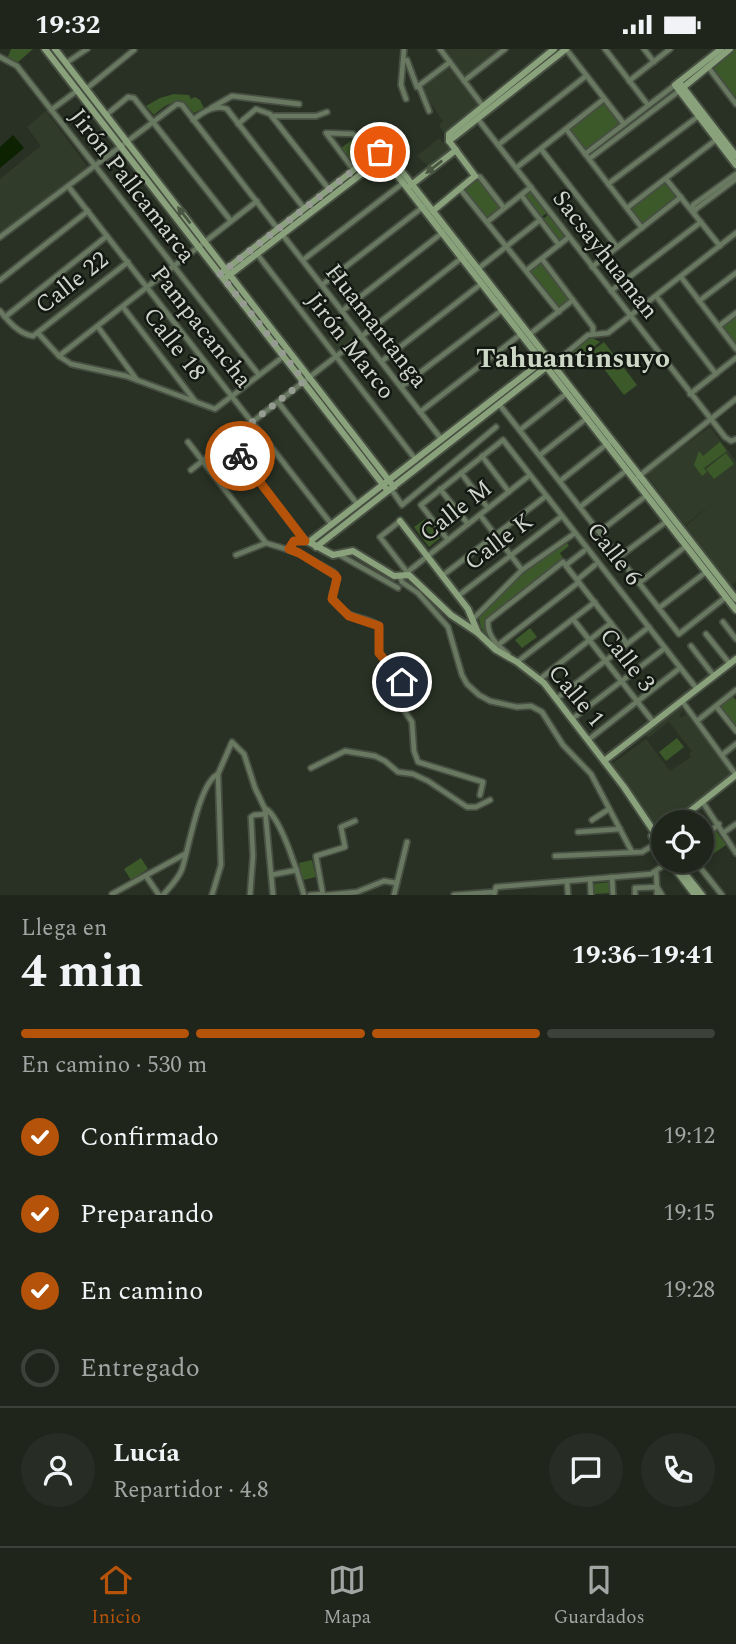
<!DOCTYPE html>
<html lang="es">
<meta charset="utf-8">
<style>
:root{--surface:#1f251b;--page:#272d24;--text:#f1f3f6;--muted:#a1a5a3;--line:#3c423a;--accent:#b45309}
body{margin:0;font-family:Spectral,serif;background:var(--page);color:var(--text);height:100vh;display:flex;flex-direction:column;font-size:26px;white-space:nowrap}
*{box-sizing:border-box;margin:0}
p{font-size:23px;color:var(--muted)}
.icon{flex:none;width:38px;height:38px;fill:none;stroke:currentColor;stroke-width:2;stroke-linecap:round;stroke-linejoin:round}
.map{position:relative;height:846px;overflow:hidden}
.drawer{display:flex;flex-direction:column;background:var(--surface);flex:1}
.drawer>*{flex:none}
.fabs{position:absolute;left:651px;top:761px;display:grid;gap:14px}
.fabs a{display:grid;place-items:center;width:63px;height:63px;border-radius:50%;background:var(--surface);box-shadow:0 4px 10px #0003,0 0 0 2px var(--line);font-size:35px}
.pin{position:absolute;display:grid;place-items:center;width:60px;height:60px;color:#fff;margin:-30px;border:4px solid #fff;border-radius:50%;box-shadow:0 2px 7px #0007}
.courier{position:absolute;display:grid;place-items:center;width:70px;height:70px;margin:-35px;border:5px solid #b45309;border-radius:50%;background:#fff;color:#222;box-shadow:0 2px 9px #0007}
.headline em{font-style:normal;font-weight:700}
.headline div{display:flex;flex-direction:column-reverse}
.headline{display:flex;align-items:center;justify-content:space-between;height:119px;padding:0 21px}
h1{font-size:46px;font-weight:700;line-height:52px}
.bar{display:grid;grid-template-columns:repeat(4,1fr);gap:10px 7px;align-content:center;height:84px;padding:0 21px}
.bar i{height:9px;border-radius:5px;background:var(--line)}
.bar .on{background:var(--accent)}
.bar p{grid-column:span 4}
.line{display:flex;align-items:center;gap:18px;padding:0 21px;border-top:2px solid var(--line)}
.line div{flex:1}
.round{display:grid;place-items:center;flex:none;width:74px;height:74px;border-radius:37px;background:var(--page)}
ol{padding:0 21px;list-style:none}
li{display:flex;align-items:center;gap:21px;height:77px}
li p{margin-inline-start:auto}
li .icon{padding:7px;border-radius:50%;background:var(--accent);color:#fff;stroke-width:4}
li:last-child{color:var(--muted)}
li i{width:38px;height:38px;border:4px solid var(--line);border-radius:50%}
.status{display:flex;justify-content:space-between;align-items:center;height:49px;padding:0 35px;background:var(--surface);direction:ltr}
.status svg{height:19px;fill:currentColor}
.menu{display:flex;justify-content:space-around;align-items:center;height:98px;border-top:2px solid var(--line);background:var(--surface);font-size:19px;color:var(--muted)}
.menu a{display:grid;justify-items:center;gap:4px}
.menu .on{color:var(--accent)}
.map>svg:first-child{display:block}
.built{fill:#303c29}
.green{fill:#3c5929}
.water{fill:#0c2200}
.lines{fill:none;stroke-linecap:round;stroke-linejoin:round}
.street-casing{stroke:#474f42;stroke-width:8}
.secondary-casing{stroke:#474f42;stroke-width:10}
.street{stroke:#697961;stroke-width:4.5}
.secondary{stroke:#8aa27c;stroke-width:6}
.oneway{fill:#495642}
.done{stroke:#969c92;stroke-width:7;stroke-dasharray:0 12.6}
.route{stroke:#b45309;stroke-width:9}
.labels{text-anchor:middle;dominant-baseline:central;stroke-width:5;stroke-linejoin:round;paint-order:stroke}
.street-label{font-size:24px;fill:#d0d6cd;stroke:#141812}
.quarter-label{font-size:28px;font-weight:bold;fill:#ccd7c5;stroke:#141812}
</style>
<div class="status"><b>19:32</b><svg viewBox="0 0 49 12"><path d="M0 12V9h3v3zM5 12V6h3v6zM10 12V3h3v9zM15 12V0h3v12zM26 1h20v11H26zM47 4h2v5h-2z"/></svg></div>
<div class="map">
<svg width="736" height="846" viewBox="0 0 736 846">
<rect width="100%" height="100%" fill="#293124"/>
<g class="built">
<path d="M445,0H503L466,28Z"/>
<path d="M447,17L477,56L443,83L439,76L443,72L420,38Z"/>
<path d="M46,62L87,117L0,184V130L41,97L27,78Z"/>
<path d="M439,89L449,101L429,118L417,107Z"/>
<path d="M348,275L355,288L338,302L335,301L327,291Z"/>
<path d="M710,378L736,412V532L731,537L686,477L713,454L685,476L646,425Z"/>
<path d="M680,657L683,662L679,666L681,669L686,665L732,725L670,773L663,774V778L658,782L612,715L646,690L670,722L691,708L689,705L692,702L669,673L648,689L645,685Z"/>
</g>
<g class="green">
<path d="M11,0H33L17,14L8,8Z"/>
<path d="M732,0H736V47L734,49L710,18Z"/>
<path d="M174,45L189,46L191,50L195,48L200,51L204,59L194,64L184,54C171,51 163,58 154,66L146,57L160,49Z"/>
<path d="M604,53L621,75L585,102L568,81Z"/>
<path d="M356,88L368,104L353,115L341,99Z"/>
<path d="M478,128L502,159L486,171L462,140Z"/>
<path d="M666,131L679,148L643,177L629,159Z"/>
<path d="M531,140L548,163L540,169L522,147Z"/>
<path d="M549,165L567,188L559,194L542,171Z"/>
<path d="M541,212L572,251L559,261L529,222Z"/>
<path d="M736,264V297L720,276Z"/>
<path d="M591,288L600,293L564,322L560,314Z"/>
<path d="M604,293L637,336L624,346L591,303Z"/>
<path d="M720,393L727,402L704,419L707,423L702,427L694,416L699,402L703,407Z"/>
<path d="M726,404L734,415L714,430L706,420Z"/>
<path d="M425,470L440,489L429,498L414,478Z"/>
<path d="M567,494L569,497L560,504L563,509L487,569L485,576L490,592L481,578L478,567C498,546 541,502 567,494Z"/>
<path d="M530,579L537,588L522,599L515,591Z"/>
<path d="M732,647L736,651V680L719,657Z"/>
<path d="M677,689L684,698L666,712L659,703Z"/>
<path d="M716,782L726,796L700,814L698,812H702V792Z"/>
<path d="M141,809L148,820L131,831L124,820Z"/>
<path d="M312,811L316,828L303,831L299,814Z"/>
<path d="M610,833L611,844L593,845L592,835Z"/>
</g>
<path class="water" d="M13,86L24,99L0,119V98Z"/>
<g class="lines">
<defs>
<g id="street">
<path d="M404,0L401,36L406,50"/>
<path d="M440,0L483,57"/>
<path d="M566,0L624,75"/>
<path d="M605,0L648,56"/>
<path d="M644,0L654,13"/>
<path d="M0,8L17,17L259,326"/>
<path d="M407,11L417,38L450,13"/>
<path d="M66,14L87,0"/>
<path d="M708,18L736,55"/>
<path d="M464,32L505,0"/>
<path d="M629,32L670,0"/>
<path d="M419,37L429,62"/>
<path d="M86,40L134,1"/>
<path d="M211,59L232,47L299,55"/>
<path d="M51,61L78,41"/>
<path d="M106,66L128,48L134,49L231,172"/>
<path d="M273,67H316L327,63"/>
<path d="M477,69L725,388L731,392L736,390"/>
<path d="M193,71C203,63 215,55 227,60L303,158"/>
<path d="M238,75L256,60L270,65L328,139"/>
<path d="M566,80L642,179"/>
<path d="M498,96L586,27"/>
<path d="M541,100L617,198"/>
<path d="M585,105L675,36"/>
<path d="M589,110L679,42"/>
<path d="M516,119L604,50"/>
<path d="M353,120L326,84L353,85L373,106"/>
<path d="M475,127L480,128L504,159"/>
<path d="M666,130L720,197"/>
<path d="M608,135L700,66"/>
<path d="M68,137L332,476"/>
<path d="M460,140L559,263"/>
<path d="M521,146L559,196"/>
<path d="M627,159L717,90"/>
<path d="M692,161L693,156L736,125"/>
<path d="M694,164L696,160L736,130"/>
<path d="M487,173L531,138"/>
<path d="M282,185L442,391"/>
<path d="M0,188L177,55L182,56L277,179"/>
<path d="M257,205L416,411"/>
<path d="M542,210L593,278V284"/>
<path d="M303,211L403,134"/>
<path d="M592,218L681,148"/>
<path d="M479,219L540,171"/>
<path d="M527,221L569,188"/>
<path d="M681,228L736,300"/>
<path d="M0,231L88,162"/>
<path d="M322,236L423,158"/>
<path d="M611,242L701,173"/>
<path d="M656,247L716,325"/>
<path d="M699,252L736,224"/>
<path d="M123,258L195,352"/>
<path d="M0,262C8,272 19,285 33,287L128,213"/>
<path d="M342,262L442,184"/>
<path d="M5,268L107,187"/>
<path d="M719,277L736,264"/>
<path d="M98,278L137,331"/>
<path d="M38,284L59,307L71,315L126,327L215,360L284,307"/>
<path d="M530,285L573,251"/>
<path d="M59,307L257,152"/>
<path d="M382,312L481,235"/>
<path d="M553,315L588,286L608,284L736,184"/>
<path d="M401,338L502,261"/>
<path d="M690,345L736,309"/>
<path d="M278,353L358,456"/>
<path d="M499,355L679,585L726,548"/>
<path d="M420,363L521,285"/>
<path d="M520,381L567,344"/>
<path d="M228,392L305,492"/>
<path d="M188,393L266,494L299,504L333,523L337,529L332,547C346,574 360,564 379,577V604L402,631L398,652L412,673L414,702L418,713L483,733L480,746"/>
<path d="M540,406L587,369"/>
<path d="M482,407L509,443"/>
<path d="M191,421L463,208"/>
<path d="M461,424L488,459"/>
<path d="M638,428L736,350"/>
<path d="M560,432L612,391"/>
<path d="M391,440L402,456L496,378"/>
<path d="M440,440L468,475"/>
<path d="M580,458L627,421"/>
<path d="M480,466L522,521"/>
<path d="M400,472L380,488L407,523"/>
<path d="M599,483L647,446"/>
<path d="M448,491L421,456L503,391L697,640"/>
<path d="M289,500L294,492L303,491"/>
<path d="M338,505L398,539"/>
<path d="M236,506L266,494"/>
<path d="M619,508L667,472"/>
<path d="M566,516L584,502"/>
<path d="M405,525L530,426"/>
<path d="M400,527L402,533L418,544L448,578L462,626L467,635L479,646L490,652L517,658L531,657L542,663L563,696L591,725L632,803"/>
<path d="M442,527L546,447"/>
<path d="M577,531L595,516"/>
<path d="M639,534L686,497"/>
<path d="M458,547L562,467"/>
<path d="M659,559L706,523"/>
<path d="M473,570L522,521L575,484"/>
<path d="M573,570L654,674"/>
<path d="M723,573L736,590"/>
<path d="M706,585L730,615"/>
<path d="M498,596L579,533"/>
<path d="M691,597L714,627"/>
<path d="M508,605C497,596 487,587 488,572L563,513L627,595"/>
<path d="M517,613L595,553"/>
<path d="M540,630L611,574"/>
<path d="M556,650L649,578"/>
<path d="M682,652L736,726"/>
<path d="M716,657L736,682"/>
<path d="M572,670L665,599"/>
<path d="M697,672L736,641"/>
<path d="M588,691L680,619"/>
<path d="M722,706L736,695"/>
<path d="M311,719L345,702L375,707L385,712L398,723L413,725L428,732L467,758H476L490,751"/>
<path d="M702,752L736,804"/>
<path d="M266,760C281,769 299,827 304,846"/>
<path d="M592,771L609,760"/>
<path d="M578,783L620,780"/>
<path d="M723,784L736,775"/>
<path d="M702,789L719,775"/>
<path d="M555,807L642,803L657,794"/>
<path d="M695,812L722,846"/>
<path d="M656,823L657,838L662,846"/>
<path d="M271,826L297,821"/>
<path d="M146,827L159,846"/>
<path d="M612,828L613,846"/>
<path d="M590,830L591,846"/>
<path d="M567,832L568,846"/>
<path d="M112,845L185,805"/>
<path d="M163,846C170,838 179,829 182,820C189,799 199,734 218,725"/>
<path d="M212,846L221,816L218,725L232,693L244,705L255,739L265,760L273,846"/>
<path d="M250,846L253,807L251,768L254,766L266,765"/>
<path d="M310,846L323,845"/>
<path d="M323,846L316,807L345,798L341,778L355,772"/>
<path d="M327,846L357,843L384,832L397,834"/>
<path d="M394,846L407,793"/>
<path d="M454,846L494,843"/>
<path d="M494,846L496,838L651,825L670,812"/>
<path d="M635,846V839L657,838V846"/>
</g>
<g id="secondary">
<path d="M45,0L388,442"/>
<path d="M55,0L394,438"/>
<path d="M721,0L675,36L736,116"/>
<path d="M679,33L736,107"/>
<path d="M680,41L730,0"/>
<path d="M449,92L566,0"/>
<path d="M449,92V85L554,0"/>
<path d="M411,136L456,101"/>
<path d="M434,161L475,127L449,92"/>
<path d="M220,225L373,106L380,103L389,106L736,550"/>
<path d="M224,230L378,112H386L736,561"/>
<path d="M400,472L468,560L478,584L496,601L517,613L544,634L624,738L663,796"/>
<path d="M316,498L549,316"/>
<path d="M478,584L451,566L409,526L394,527L353,502L333,506L309,493L545,310"/>
<path d="M604,712L736,610"/>
<path d="M675,774L736,726"/>
<path d="M652,787L663,804"/>
<path d="M669,812L695,846"/>
<path d="M675,812L702,846"/>
</g>
</defs>
<use href="#street" class="street-casing"/>
<use href="#secondary" class="secondary-casing"/>
<use href="#street" class="street"/>
<use href="#secondary" class="secondary"/>
</g>
<defs><path id="oneway-solid" d="M-6-.8H1V-3.2L6.5 0L1 3.2V.8H-6Z" transform="scale(1.75)"/></defs>
<g class="oneway">
<use href="#oneway-solid" transform="translate(434 118) rotate(142)"/>
<use href="#oneway-solid" transform="translate(184 166) rotate(-128)"/>
</g>
<g class="lines">
<path class="done" d="M240,407L228,392L304,332L220,225L373,106L380,103"/>
<path class="route" d="M240,407L305,492H294L289,500L299,504L335,526L337,529L332,550L349,567L379,577V604L402,633"/>
</g>
<g class="labels">
<g class="street-label">
<text transform="translate(132 137) rotate(52)">Jirón Pallcamarca</text>
<text transform="translate(605 206) rotate(52)">Sacsayhuaman</text>
<text transform="translate(72 234) rotate(-38)">Calle 22</text>
<text transform="translate(376 277) rotate(52)">Huamantanga</text>
<text transform="translate(201 278) rotate(52)">Pampacancha</text>
<text transform="translate(174 295) rotate(52)">Calle 18</text>
<text transform="translate(350 297) rotate(52)">Jirón Marco</text>
<text transform="translate(456 462) rotate(-38)">Calle M</text>
<text transform="translate(499 493) rotate(-37)">Calle K</text>
<text transform="translate(614 505) rotate(52)">Calle 6</text>
<text transform="translate(627 611) rotate(52)">Calle 3</text>
<text transform="translate(576 647) rotate(50)">Calle 1</text>
</g>
<g class="quarter-label">
<text x="573" y="309">Tahuantinsuyo</text>
</g>
</g>
</svg>
<div class="fabs">
<a><svg class="icon" aria-label="locate" viewBox="0 0 24 24"><circle cx="12" cy="12" r="6"/><path d="M12 2v4M12 18v4M2 12h4M18 12h4"/></svg></a>
</div>
<div class="pin" style="left:380px;top:103px;background:#ea580c"><svg class="icon" aria-label="bag" viewBox="0 0 24 24"><path d="M5 8h14l-1 12H6zM9 8a3 3 0 0 1 6 0"/></svg></div>
<div class="pin" style="left:402px;top:633px;background:#1f2937"><svg class="icon" aria-label="home" viewBox="0 0 24 24"><path d="M3 11l9-7 9 7M6 9v11h12V9"/></svg></div>
<div class="courier" style="left:240px;top:407px"><svg class="icon" aria-label="bike" viewBox="0 0 24 24"><circle cx="6" cy="16" r="4"/><circle cx="18" cy="16" r="4"/><path d="M6 16l4-8h5l3 8M10 8l3 8H6M13 5h3"/></svg></div>
</div>
<section class="drawer">
<div class="headline"><div><h1>4 min</h1><p>Llega en</p></div><em>19:36–19:41</em></div>
<div class="bar"><i class="on"></i><i class="on"></i><i class="on"></i><i></i><p>En camino · 530 m</p></div>
<ol>
<li><svg class="icon" aria-label="check" viewBox="0 0 24 24"><path d="M5 12l5 5 9-10"/></svg>Confirmado<p>19:12</p></li>
<li><svg class="icon" aria-label="check" viewBox="0 0 24 24"><path d="M5 12l5 5 9-10"/></svg>Preparando<p>19:15</p></li>
<li><svg class="icon" aria-label="check" viewBox="0 0 24 24"><path d="M5 12l5 5 9-10"/></svg>En camino<p>19:28</p></li>
<li><i></i>Entregado</li>
</ol>
<div class="line" style="height:126px"><a class="round"><svg class="icon" aria-label="person" viewBox="0 0 24 24"><circle cx="12" cy="8" r="4"/><path d="M4 21q1-7 8-7t8 7"/></svg></a><div><b>Lucía</b><p>Repartidor · 4.8</p></div><a class="round"><svg class="icon" aria-label="chat" viewBox="0 0 24 24"><path d="M4 5h16v11H9l-5 4z"/></svg></a><a class="round"><svg class="icon" aria-label="phone" viewBox="0 0 24 24"><path d="M5 4h4l2 5-3 2q2 4 5 5l2-3 5 2v4C11 20 4 13 5 4z"/></svg></a></div>
</section>
<nav class="menu">
<a class="on"><svg class="icon" aria-label="home" viewBox="0 0 24 24"><path d="M3 11l9-7 9 7M6 9v11h12V9"/></svg>Inicio</a>
<a><svg class="icon" aria-label="map" viewBox="0 0 24 24"><path d="M3 6l6-2 6 2 6-2v14l-6 2-6-2-6 2zM9 4v14M15 6v14"/></svg>Mapa</a>
<a><svg class="icon" aria-label="saved" viewBox="0 0 24 24"><path d="M7 4h10v16l-5-4-5 4z"/></svg>Guardados</a>
</nav>
